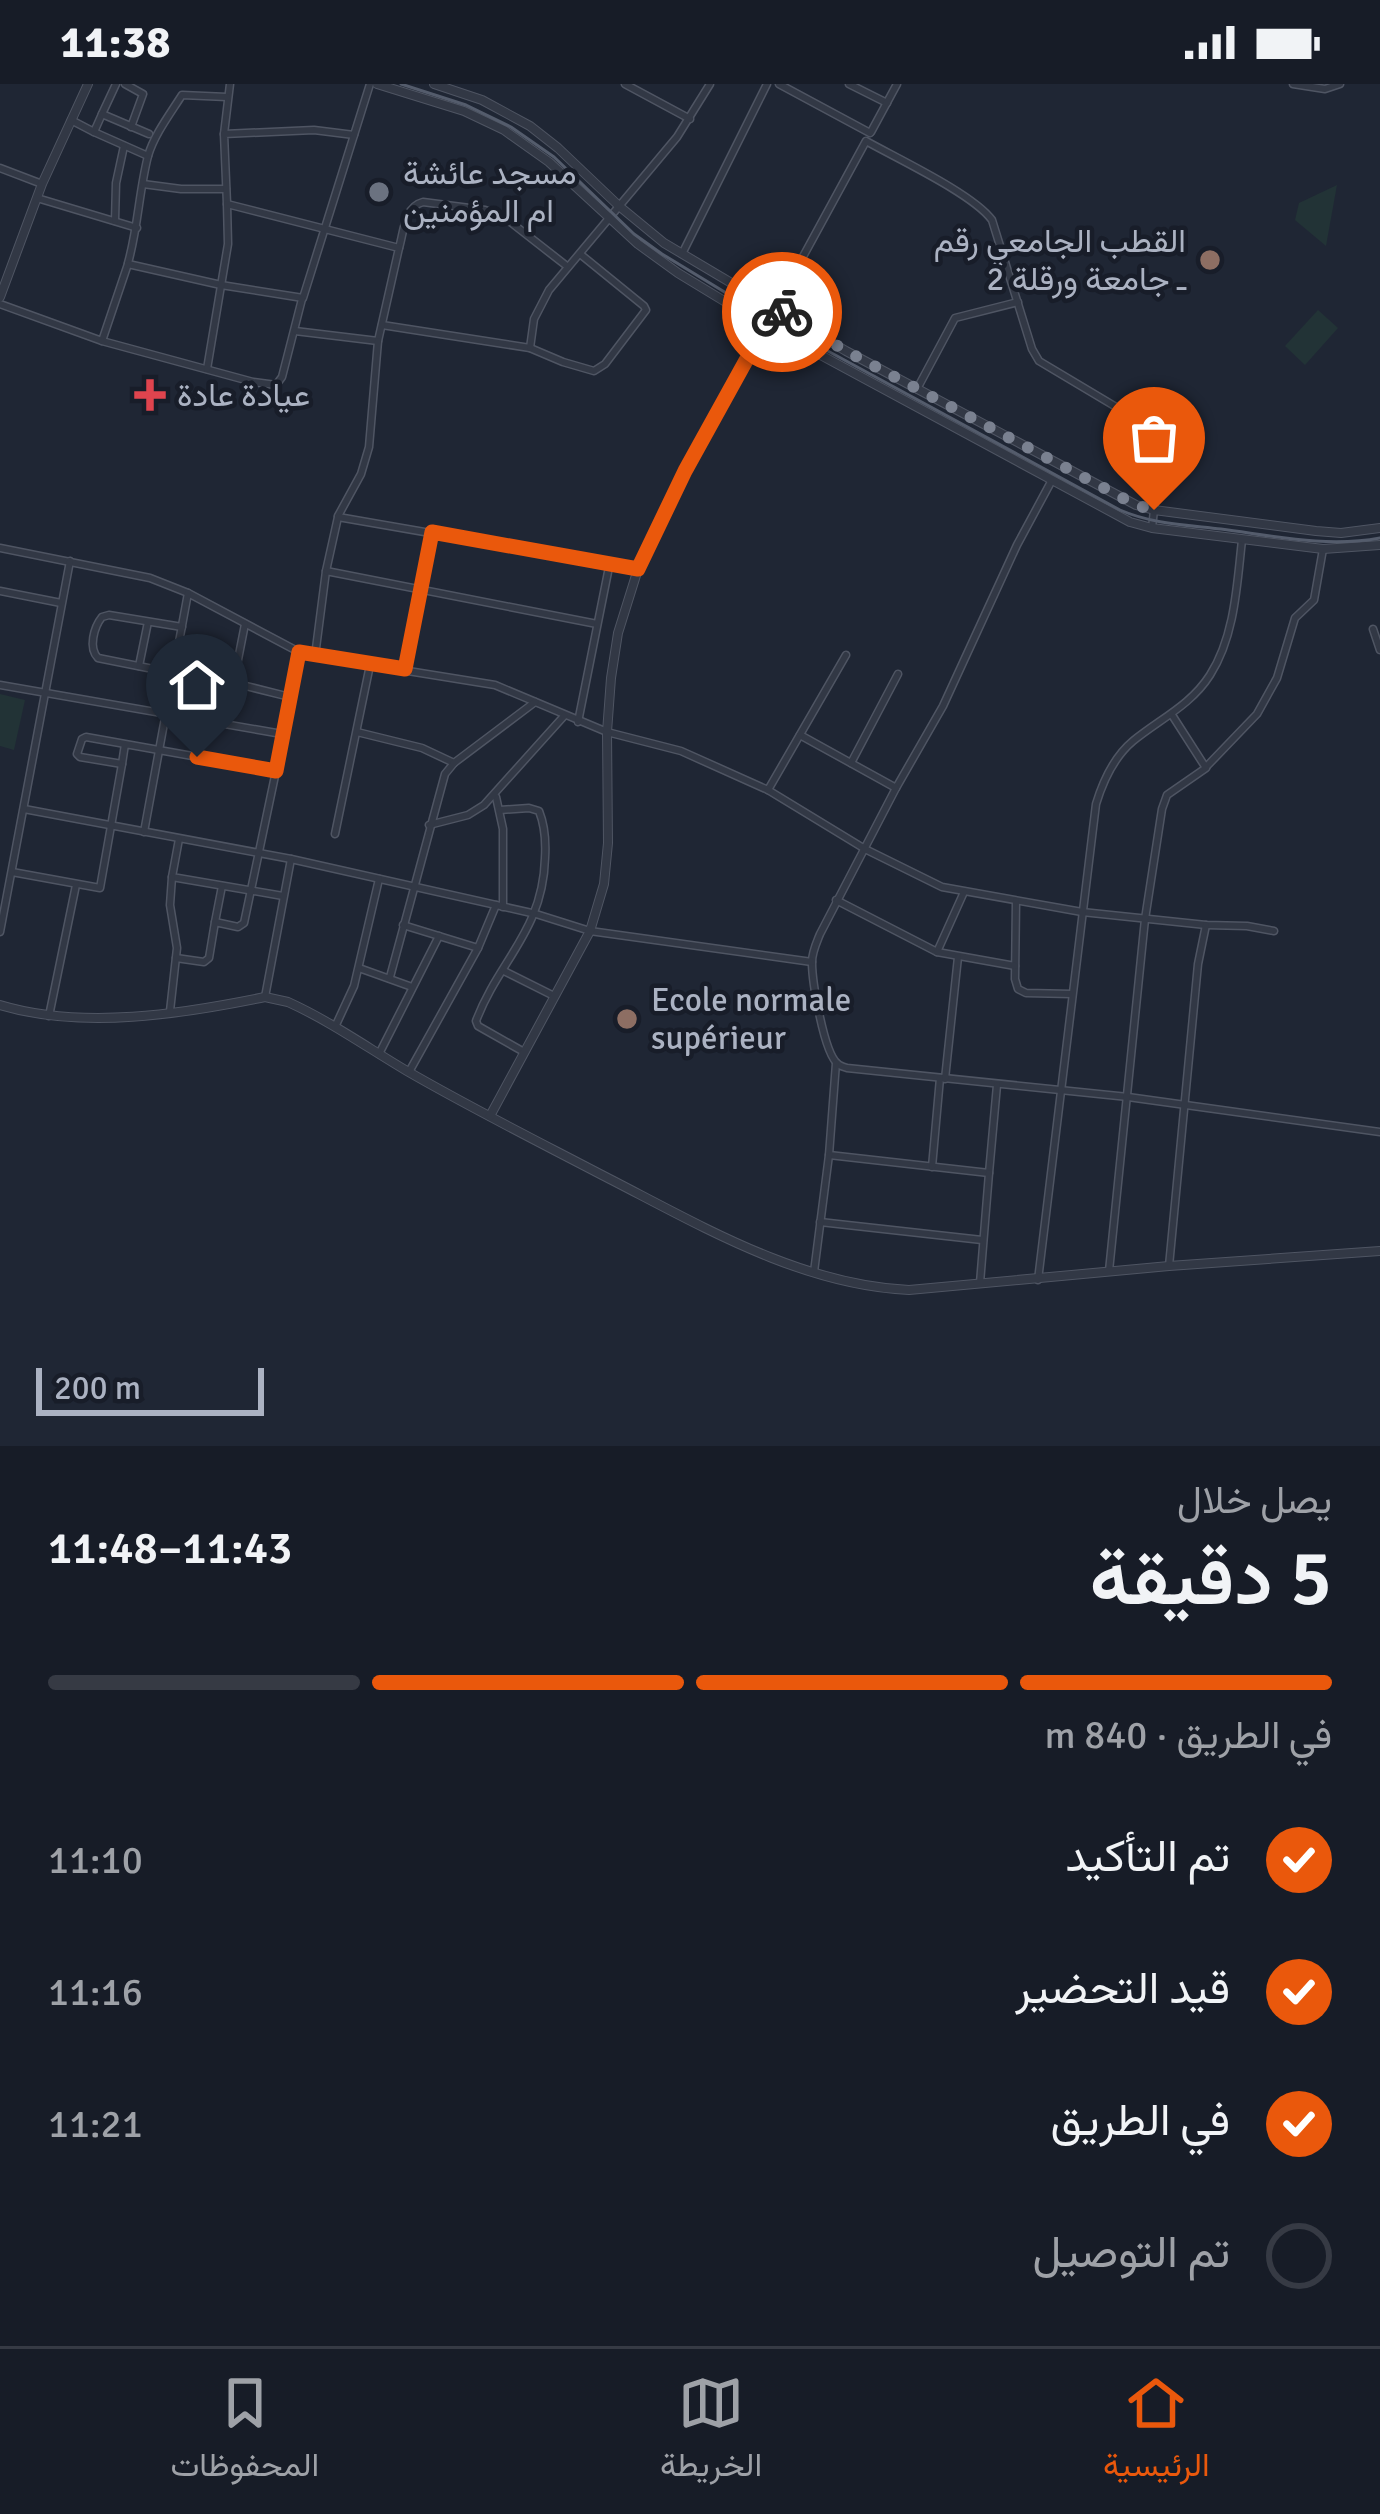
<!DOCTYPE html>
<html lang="ar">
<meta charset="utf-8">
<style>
:root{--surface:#171c27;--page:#242933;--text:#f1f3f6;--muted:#9ea1a7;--line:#363a44;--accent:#ea580c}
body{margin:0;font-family:Signika,Vazirmatn,sans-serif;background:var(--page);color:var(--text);direction:rtl;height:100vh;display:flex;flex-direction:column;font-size:45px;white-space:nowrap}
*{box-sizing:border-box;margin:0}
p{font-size:39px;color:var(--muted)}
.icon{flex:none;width:66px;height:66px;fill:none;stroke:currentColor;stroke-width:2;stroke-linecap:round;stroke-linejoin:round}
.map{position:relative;height:1362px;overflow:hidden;direction:ltr}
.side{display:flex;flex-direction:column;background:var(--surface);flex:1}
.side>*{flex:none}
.scale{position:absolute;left:36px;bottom:30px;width:228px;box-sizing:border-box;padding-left:12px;border:6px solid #abb2c2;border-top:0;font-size:33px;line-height:42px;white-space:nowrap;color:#abb2c2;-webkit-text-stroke:9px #181d29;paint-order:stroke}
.pin{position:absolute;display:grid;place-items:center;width:102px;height:102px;color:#fff;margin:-123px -51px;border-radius:50% 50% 50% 0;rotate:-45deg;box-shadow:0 0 12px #0007}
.pin .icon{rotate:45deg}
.courier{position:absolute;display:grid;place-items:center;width:120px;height:120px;margin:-60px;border:9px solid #ea580c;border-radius:50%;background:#fff;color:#222;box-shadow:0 3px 15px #0007}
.headline em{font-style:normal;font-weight:600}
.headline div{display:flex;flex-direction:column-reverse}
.headline{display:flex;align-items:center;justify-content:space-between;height:204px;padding:0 48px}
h1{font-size:78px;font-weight:600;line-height:90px}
.bar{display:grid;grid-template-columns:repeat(4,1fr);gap:18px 12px;align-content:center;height:144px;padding:0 48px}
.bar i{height:15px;border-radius:9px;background:var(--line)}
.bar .active{background:var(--accent)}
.bar p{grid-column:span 4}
ol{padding:0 48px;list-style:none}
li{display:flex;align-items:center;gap:36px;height:132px}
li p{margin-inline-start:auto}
li .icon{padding:12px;border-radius:50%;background:var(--accent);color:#fff;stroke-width:4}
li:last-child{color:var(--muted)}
li i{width:66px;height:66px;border:6px solid var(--line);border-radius:50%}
.status{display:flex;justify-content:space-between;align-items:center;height:84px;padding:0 60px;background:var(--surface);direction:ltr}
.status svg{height:33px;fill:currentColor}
.dock{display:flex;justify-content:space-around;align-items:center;height:168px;border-top:3px solid var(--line);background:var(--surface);font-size:33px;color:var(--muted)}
.dock a{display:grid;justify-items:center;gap:6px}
.dock .active{color:var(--accent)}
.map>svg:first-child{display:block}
.green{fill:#223336}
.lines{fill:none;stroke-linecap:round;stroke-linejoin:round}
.minor-casing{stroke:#4f5563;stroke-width:9}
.tertiary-casing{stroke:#4f5563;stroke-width:10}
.minor{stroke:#323845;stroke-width:6}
.tertiary{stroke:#323845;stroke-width:8}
.tram{stroke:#545c6c;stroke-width:3}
.done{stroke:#7a8190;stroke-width:12;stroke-dasharray:0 21.6}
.route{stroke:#ea580c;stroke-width:15}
.worship-dot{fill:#6b7280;stroke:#181d29;stroke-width:4.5}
.education-dot{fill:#8d6e63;stroke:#181d29;stroke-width:4.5}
.health-dot{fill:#e0444e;stroke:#181d29;stroke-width:4.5}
.labels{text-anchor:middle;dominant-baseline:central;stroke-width:9;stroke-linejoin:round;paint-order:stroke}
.poi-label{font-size:33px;fill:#abb2c2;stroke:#181d29;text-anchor:start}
</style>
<div class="status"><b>11:38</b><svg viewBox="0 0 49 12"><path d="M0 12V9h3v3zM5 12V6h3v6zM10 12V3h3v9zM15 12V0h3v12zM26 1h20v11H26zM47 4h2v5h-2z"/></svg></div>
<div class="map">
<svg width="1380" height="1362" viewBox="0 0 1380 1362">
<rect width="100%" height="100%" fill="#1f2634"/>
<g class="green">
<path d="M1337,101L1326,162L1295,136L1299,119Z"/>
<path d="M1318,226L1338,244L1305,281L1285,262Z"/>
<path d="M0,610L25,616L14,666L0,662Z"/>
</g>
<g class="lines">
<defs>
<g id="minor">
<path d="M125,0L143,10L131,43"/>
<path d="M625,0L690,35"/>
<path d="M779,0L870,49"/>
<path d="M849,0L887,19"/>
<path d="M1293,0L1325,5L1340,0"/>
<path d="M102,30L116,0"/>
<path d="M71,36L94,48L102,30L149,50"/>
<path d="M94,48L148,72"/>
<path d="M871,48L897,0"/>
<path d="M224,50L230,0"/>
<path d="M0,84L42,100"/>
<path d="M143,100L181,105H226"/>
<path d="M37,114L137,144"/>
<path d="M227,120L224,50L314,46L354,51"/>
<path d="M115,137L116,99L124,62"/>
<path d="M399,164C404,147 404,123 423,118L485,126L504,133L568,183"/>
<path d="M682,170L767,0"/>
<path d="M128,179C138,144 139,107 148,72C154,51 170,30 182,11L227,13"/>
<path d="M0,220L102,257L128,180L221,201L303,214L370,0"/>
<path d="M775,224L866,57C898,75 973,110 992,136L1032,265L1039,277L1158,348L1161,363L1152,444"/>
<path d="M382,241L530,264L563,278L594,287L605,280L646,226L644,222L580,170"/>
<path d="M102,257L253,298L276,301L282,293L302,215"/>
<path d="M530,264L534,235L549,206L677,53L710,0"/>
<path d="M207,285L228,160L227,120L399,164L378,257L295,247"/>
<path d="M917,305L955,234L1018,218"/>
<path d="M1052,396L1017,461L943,622L896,704L820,850C816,860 812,868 812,878C812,897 824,970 838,980C840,982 844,983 847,984L1128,1013L1380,1048"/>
<path d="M338,432L361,390L369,363L378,257"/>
<path d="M0,464L150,494L188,509L299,568L315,572"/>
<path d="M638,485L338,433L326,487L315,572L495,601L607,648L681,667L768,706L865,765L942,803L1082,828L1206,841L1247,842L1274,847"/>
<path d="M326,487L597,540"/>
<path d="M0,507L61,519"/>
<path d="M245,540L234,596L242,601L290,613"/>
<path d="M1373,545L1380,566"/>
<path d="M178,566L236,577"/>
<path d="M139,582L148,538"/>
<path d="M405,585L432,448"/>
<path d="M173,589L98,574C88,564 94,543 102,533L109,531L182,543"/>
<path d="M0,601L282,650"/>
<path d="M578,638L609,483"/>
<path d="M357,648L422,664L454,679"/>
<path d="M800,651L896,704"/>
<path d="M125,660L122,680L80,673L77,670L82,655L86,653L276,687L299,568"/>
<path d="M851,679L898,590"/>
<path d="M1207,682L1257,630L1277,594L1295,534L1314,516L1323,465"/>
<path d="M768,706L846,571"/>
<path d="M496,713L503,745V823"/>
<path d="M24,725L291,775L536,830L590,847L812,878"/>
<path d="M500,726L529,724L539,727C545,742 546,758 545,774C543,847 499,876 476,937L478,942L524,968"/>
<path d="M429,741L468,731L484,721L564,632"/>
<path d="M144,748L188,509"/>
<path d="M335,750L370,581"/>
<path d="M179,755L172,793L283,812"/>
<path d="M12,788L100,804L122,680"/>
<path d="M836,816L937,868L964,808"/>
<path d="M1016,817L1015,895L1018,905L1026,909L1072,910"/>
<path d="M215,838L222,802"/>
<path d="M403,841L478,864"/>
<path d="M0,848L70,477"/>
<path d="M937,868L1015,882"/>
<path d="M176,874L204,878L209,874L215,838L238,843L244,839L276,687"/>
<path d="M359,884L412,903"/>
<path d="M504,887L554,912"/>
<path d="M390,893L445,690L454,679L535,618"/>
<path d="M265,913L291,775"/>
<path d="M170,927L177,864L170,821L172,793"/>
<path d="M49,932L76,801"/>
<path d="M335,943L354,902L379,795"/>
<path d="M379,970L439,852"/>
<path d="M409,988L478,864L496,821"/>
<path d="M945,995L958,873"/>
<path d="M829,1071L989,1089L997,1001"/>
<path d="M932,1083L940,994"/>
<path d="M820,1138L982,1156"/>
<path d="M1169,1182L1198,880L1206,841"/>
<path d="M1109,1187L1145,835L1162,725L1167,711L1206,684L1172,631"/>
<path d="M814,1188L829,1071L836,979"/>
<path d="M1038,1196L1096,720C1103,697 1115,672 1133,657C1160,635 1191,621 1210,591C1235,552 1237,500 1242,456"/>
<path d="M980,1199L989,1089"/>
</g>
<g id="tertiary">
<path d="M377,0L464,27L504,46L549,78L638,160L678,189L752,234L1130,438L1152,444L1323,465L1380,461"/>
<path d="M434,0L482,16L530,42L558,64L619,122L664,159L846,267L1136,421L1154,426L1316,447L1341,449L1380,444"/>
<path d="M0,213L42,100L88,0"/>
<path d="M0,921C83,946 182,930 265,913L288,918C330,937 368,964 407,987C471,1024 537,1057 602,1091C698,1140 799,1201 909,1206L1169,1182L1380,1167"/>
<path d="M490,1032L590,847L604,800L608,759L607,648L611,594L618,549L638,485L685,387L775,224"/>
</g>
</defs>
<use href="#minor" class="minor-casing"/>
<use href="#tertiary" class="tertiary-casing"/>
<use href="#minor" class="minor"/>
<use href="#tertiary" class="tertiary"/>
<path class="tram" d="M401,0L466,21L511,43L554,73L634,150L662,170L769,235L1120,426C1152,440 1187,441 1221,445C1274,452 1327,464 1380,454"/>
</g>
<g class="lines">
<path class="done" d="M782,228L846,267L1136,421L1154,426"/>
<path class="route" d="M197,673L276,687L299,568L405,585L432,448L638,485L685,387L775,224L782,228"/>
</g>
<circle class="worship-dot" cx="379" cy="108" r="12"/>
<g class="education-dot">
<circle cx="1210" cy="176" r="12"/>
<circle cx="627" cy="935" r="12"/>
</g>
<path class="health-dot" d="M144 293h12v12h12v12h-12v12h-12v-12h-12v-12h12z"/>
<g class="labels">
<g class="poi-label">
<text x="403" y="89">مسجد عائشة<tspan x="403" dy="38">ام المؤمنين</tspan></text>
<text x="1186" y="157" text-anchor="end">القطب الجامعي رقم<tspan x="1186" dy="38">2 ـ جامعة ورقلة</tspan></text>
<text x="177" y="311">عيادة عادة</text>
<text x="651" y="916">Ecole normale<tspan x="651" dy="38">supérieur</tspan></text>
</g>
</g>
</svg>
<div class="scale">200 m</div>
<div class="pin" style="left:1154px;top:426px;background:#ea580c"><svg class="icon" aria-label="bag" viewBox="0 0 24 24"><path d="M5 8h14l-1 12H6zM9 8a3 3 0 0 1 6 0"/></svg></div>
<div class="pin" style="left:197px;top:673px;background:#1f2937"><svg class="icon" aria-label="home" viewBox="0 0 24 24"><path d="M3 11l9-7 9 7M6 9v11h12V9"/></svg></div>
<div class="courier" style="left:782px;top:228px"><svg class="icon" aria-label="bike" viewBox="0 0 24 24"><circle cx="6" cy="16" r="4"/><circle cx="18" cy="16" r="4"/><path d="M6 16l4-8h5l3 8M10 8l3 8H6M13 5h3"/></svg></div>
</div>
<section class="side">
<div class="headline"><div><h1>5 دقيقة</h1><p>يصل خلال</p></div><em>11:43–11:48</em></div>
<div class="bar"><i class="active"></i><i class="active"></i><i class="active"></i><i></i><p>في الطريق · 840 m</p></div>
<ol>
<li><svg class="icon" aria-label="check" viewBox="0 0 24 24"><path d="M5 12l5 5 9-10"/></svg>تم التأكيد<p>11:10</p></li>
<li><svg class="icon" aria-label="check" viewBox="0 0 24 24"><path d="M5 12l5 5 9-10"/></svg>قيد التحضير<p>11:16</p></li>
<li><svg class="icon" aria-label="check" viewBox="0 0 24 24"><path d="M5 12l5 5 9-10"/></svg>في الطريق<p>11:21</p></li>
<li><i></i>تم التوصيل</li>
</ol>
</section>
<nav class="dock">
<a class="active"><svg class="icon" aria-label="home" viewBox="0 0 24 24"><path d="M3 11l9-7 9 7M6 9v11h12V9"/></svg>الرئيسية</a>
<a><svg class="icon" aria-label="map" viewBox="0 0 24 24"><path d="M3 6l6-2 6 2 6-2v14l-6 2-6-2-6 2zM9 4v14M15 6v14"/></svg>الخريطة</a>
<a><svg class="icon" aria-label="saved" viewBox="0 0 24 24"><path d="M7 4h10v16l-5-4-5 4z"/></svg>المحفوظات</a>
</nav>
